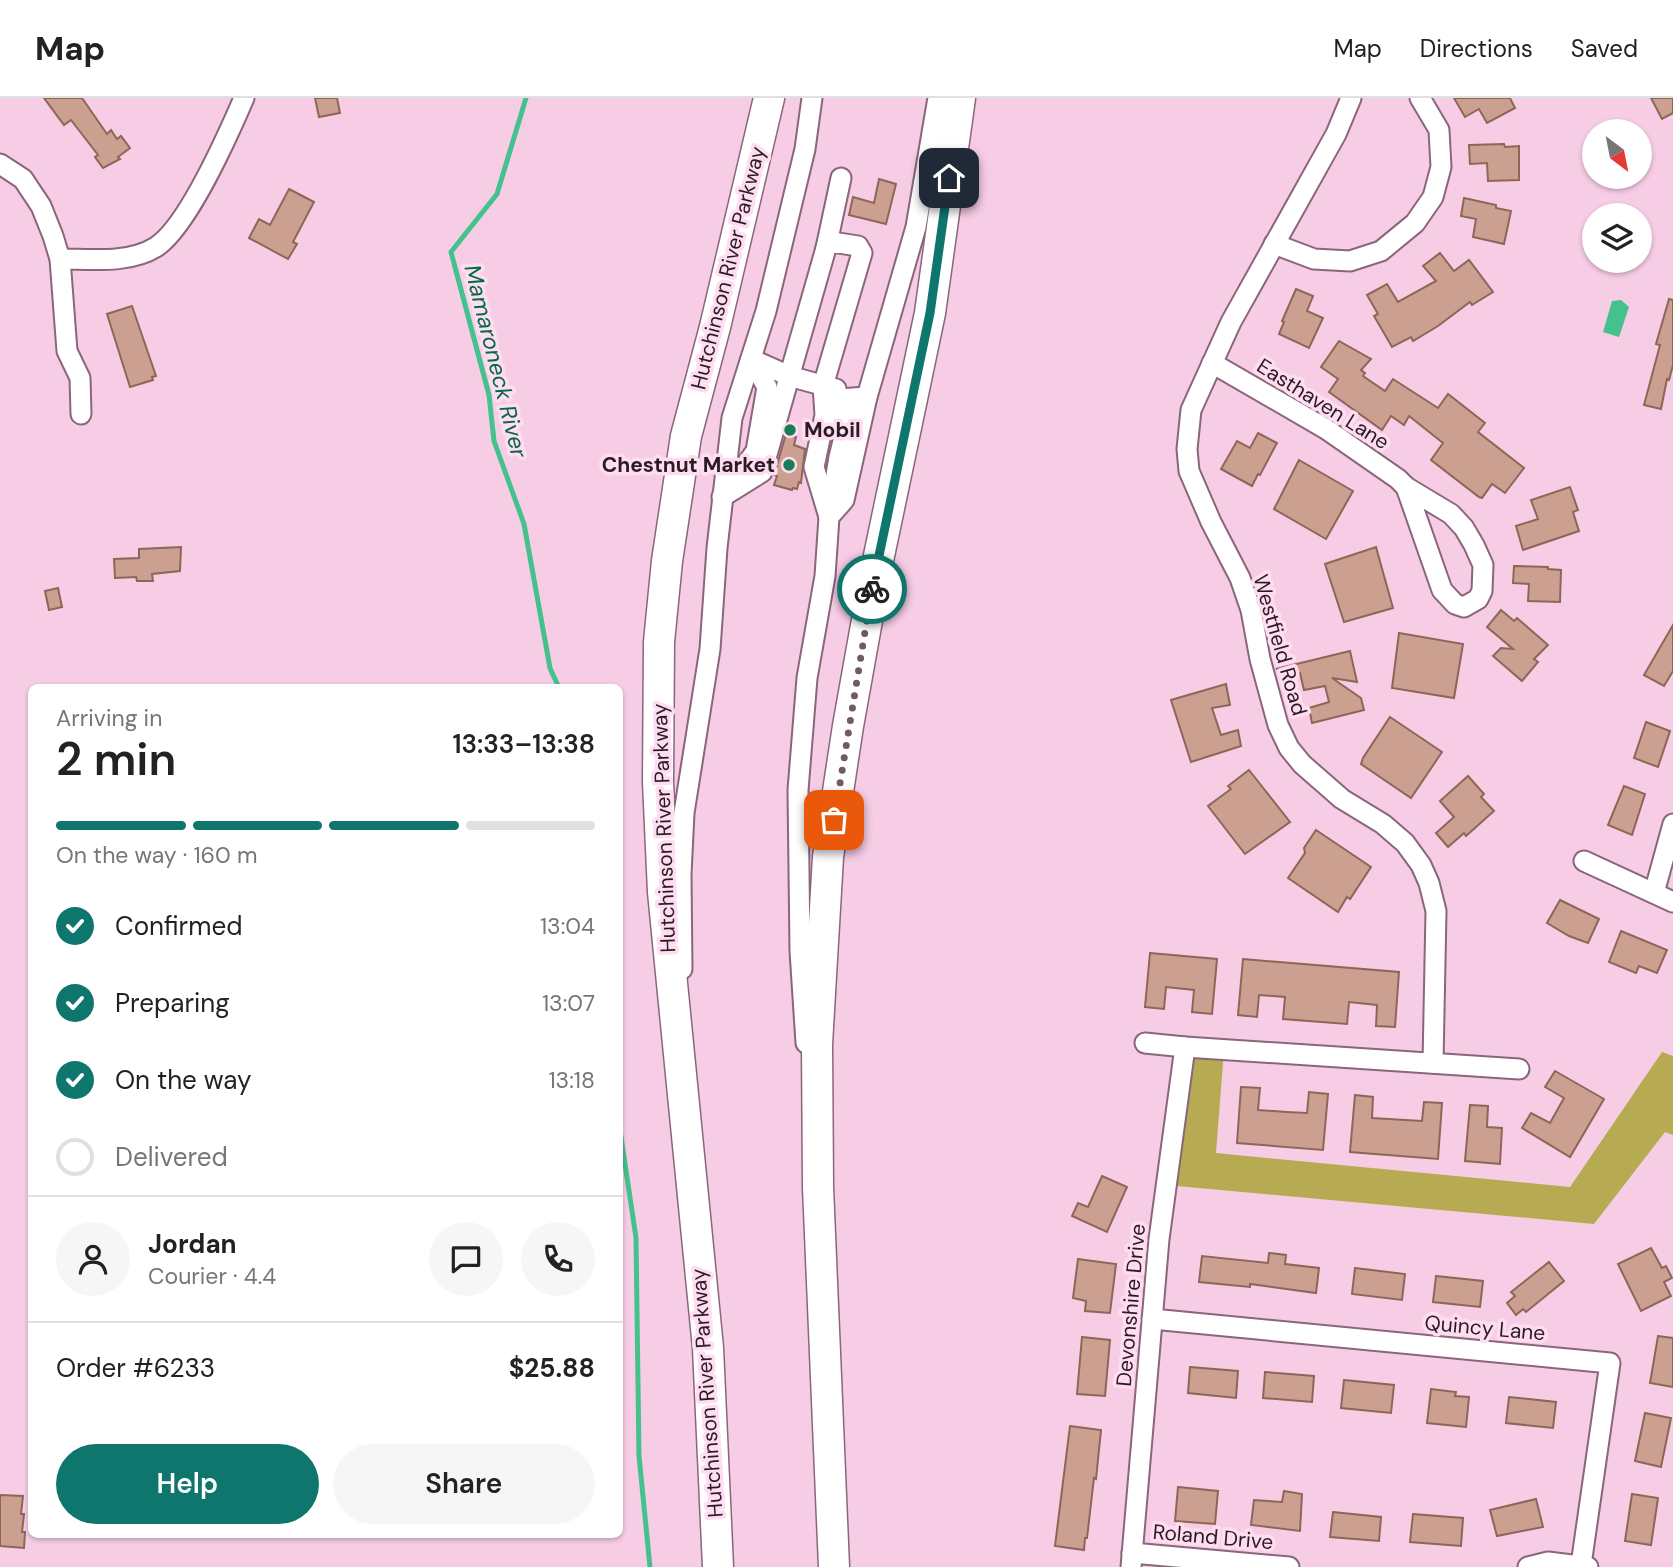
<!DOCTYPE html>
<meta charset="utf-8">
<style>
:root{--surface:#fff;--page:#f6f6f6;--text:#222;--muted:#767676;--line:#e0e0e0;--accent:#0f766e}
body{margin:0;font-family:"DM Sans",sans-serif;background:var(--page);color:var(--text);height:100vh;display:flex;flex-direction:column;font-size:26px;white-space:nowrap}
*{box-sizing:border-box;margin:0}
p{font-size:23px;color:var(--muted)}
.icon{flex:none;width:38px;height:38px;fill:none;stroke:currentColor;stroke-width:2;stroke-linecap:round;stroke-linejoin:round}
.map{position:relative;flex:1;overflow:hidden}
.details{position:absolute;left:28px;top:586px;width:595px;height:854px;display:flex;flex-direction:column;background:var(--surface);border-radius:10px;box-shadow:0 2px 5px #0004}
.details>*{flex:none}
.needle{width:46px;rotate:148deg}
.controls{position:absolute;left:1582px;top:21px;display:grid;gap:14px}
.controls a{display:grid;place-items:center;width:70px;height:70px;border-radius:50%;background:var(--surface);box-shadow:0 2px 5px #0004;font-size:35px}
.pin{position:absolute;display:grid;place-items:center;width:60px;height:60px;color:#fff;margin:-30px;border-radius:14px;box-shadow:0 4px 10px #0006}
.courier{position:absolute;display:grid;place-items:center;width:70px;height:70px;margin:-35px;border:5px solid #0f766e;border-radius:50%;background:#fff;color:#222;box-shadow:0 2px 9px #0007}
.overview em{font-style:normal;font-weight:600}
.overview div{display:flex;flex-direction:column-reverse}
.overview{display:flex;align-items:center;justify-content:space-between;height:119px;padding:0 28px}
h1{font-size:46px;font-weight:600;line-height:52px}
.bar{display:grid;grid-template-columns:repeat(4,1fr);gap:10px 7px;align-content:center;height:84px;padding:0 28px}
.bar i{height:9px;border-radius:5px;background:var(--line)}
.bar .active{background:var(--accent)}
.bar p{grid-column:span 4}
.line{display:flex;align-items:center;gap:18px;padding:0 28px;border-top:2px solid var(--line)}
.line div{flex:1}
.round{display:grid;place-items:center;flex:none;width:74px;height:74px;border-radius:37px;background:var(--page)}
ol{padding:0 28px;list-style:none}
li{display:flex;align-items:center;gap:21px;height:77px}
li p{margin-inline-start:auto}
li .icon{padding:7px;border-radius:50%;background:var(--accent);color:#fff;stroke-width:4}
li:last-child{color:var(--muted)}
li i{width:38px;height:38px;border:4px solid var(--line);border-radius:50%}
.button{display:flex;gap:14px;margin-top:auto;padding:14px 28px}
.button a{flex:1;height:80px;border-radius:42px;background:var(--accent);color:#fff;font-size:28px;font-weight:600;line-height:80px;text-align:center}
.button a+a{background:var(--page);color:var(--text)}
header{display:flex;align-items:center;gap:42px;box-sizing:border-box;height:98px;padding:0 35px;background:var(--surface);border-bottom:2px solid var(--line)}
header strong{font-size:33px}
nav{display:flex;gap:38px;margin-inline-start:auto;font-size:24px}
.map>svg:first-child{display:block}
.green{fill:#b6ab52}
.water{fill:#44c18d}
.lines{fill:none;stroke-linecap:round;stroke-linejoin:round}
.stream{stroke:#44c18d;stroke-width:5}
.building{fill:#cca090;stroke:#8e6657;stroke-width:2}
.minor-casing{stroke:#8a657c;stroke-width:23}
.highway-casing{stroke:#8a657c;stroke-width:33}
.minor{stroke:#fff;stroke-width:19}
.highway{stroke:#fff;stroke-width:30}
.done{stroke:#725968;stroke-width:7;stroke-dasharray:0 12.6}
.route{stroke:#0f766e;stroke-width:9}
.poi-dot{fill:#187e57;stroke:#ffddf1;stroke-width:2.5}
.labels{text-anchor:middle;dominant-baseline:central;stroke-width:7;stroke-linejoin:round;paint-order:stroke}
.street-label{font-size:21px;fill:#2a1b24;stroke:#ffddf1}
.poi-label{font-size:21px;font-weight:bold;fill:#2a1b24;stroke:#ffddf1;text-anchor:start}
.water-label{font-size:23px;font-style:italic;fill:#056846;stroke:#ffddf1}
</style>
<header>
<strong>Map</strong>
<nav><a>Map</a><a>Directions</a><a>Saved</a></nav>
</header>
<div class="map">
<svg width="1673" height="1469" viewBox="0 0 1673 1469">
<rect width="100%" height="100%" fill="#f7cde6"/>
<path class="green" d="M1185,949L1224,952L1216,1055L1570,1089L1662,954L1673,958V1037L1665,1034L1594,1126L1166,1087Z"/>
<path class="water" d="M1621,202L1629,209L1619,239L1603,234L1612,203Z"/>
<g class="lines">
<g class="stream">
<path d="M526,0L497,96L451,154L489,297L494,343L524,426L550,570L559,590"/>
<path d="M620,1032L636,1140L639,1358L650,1469"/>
</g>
</g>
<g class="building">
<path d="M44,0H82L107,36L111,32L117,41L121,38L130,50L118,59L120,61L103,70L95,59L98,57L71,22L64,27Z"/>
<path d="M315,0H337L340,15L319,19Z"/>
<path d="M1454,0H1510L1515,10L1487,25L1479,11L1465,19Z"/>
<path d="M1651,0H1673V15L1662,21Z"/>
<path d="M1504,46L1505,49L1519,48V82L1488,83L1487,65L1470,66L1469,47Z"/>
<path d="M879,81L896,86L886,126L849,117L853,99L874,105Z"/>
<path d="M289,91L314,104L293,144L297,146L288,161L249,140L259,121L270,127Z"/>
<path d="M1464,100L1496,107V110L1511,113L1504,146L1473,139L1476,121L1461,118Z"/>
<path d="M1440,155L1454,173L1469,162L1493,194L1472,207L1470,204L1438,228L1413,243L1411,239L1392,249L1374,218L1378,216L1367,197L1387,186L1398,204L1436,183L1423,168Z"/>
<path d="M1296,191L1313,198L1307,213L1323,220L1309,250L1279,236L1284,224L1282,223Z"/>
<path d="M1669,201L1673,202V267L1669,282L1667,281L1661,311L1644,307L1660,247L1656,246Z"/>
<path d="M132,208L156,278L152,279L153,282L130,289L107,216Z"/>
<path d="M1339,243L1371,261L1361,272L1365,275L1363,278L1385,293L1393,281L1438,310L1448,296L1485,325L1478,334L1524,370L1505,395L1492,386L1482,400L1479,399L1431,362L1443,345L1409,318L1404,327L1391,318L1382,332L1329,294L1338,281L1321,269Z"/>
<path d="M1258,335L1277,345L1260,377L1258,376L1252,388L1221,371L1237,343L1250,350Z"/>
<path d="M786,336L796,339L794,347L805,351L801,385L799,384L797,391L793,390L792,392L774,387L777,378L774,377Z"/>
<path d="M1299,362L1353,393L1326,441L1274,411Z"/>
<path d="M1570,389L1578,412L1573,414L1579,433L1523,452L1516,428L1538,421L1531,402Z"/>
<path d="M181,449L180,473L152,476L153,483H137L136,479L115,480L114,461L139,460V451Z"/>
<path d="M1376,449L1393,510L1344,524L1325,466Z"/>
<path d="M1514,468L1548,469V471L1561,472L1560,504L1528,503L1529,486L1513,485Z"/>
<path d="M58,490L62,509L49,512L45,493Z"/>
<path d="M1501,512L1514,523L1517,520L1548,547L1534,561L1538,564L1522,583L1493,558L1501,550L1513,551L1487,529Z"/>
<path d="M1673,527V573L1664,588L1644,577Z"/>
<path d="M1399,535L1463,546L1454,600L1392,590Z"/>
<path d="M1350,553L1357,584L1332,580L1361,600L1364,612L1312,625L1309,610L1329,604L1325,588L1304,592L1300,575L1276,571Z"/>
<path d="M1226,586L1230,607L1212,610L1221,637L1238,632L1241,648L1191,664L1171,602Z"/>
<path d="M1390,619L1442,654L1411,700L1361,666L1363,660Z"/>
<path d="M1646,624L1670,633L1658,669L1634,660Z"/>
<path d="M1249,672L1290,724L1245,756L1208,708L1231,691L1228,688Z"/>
<path d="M1468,678L1484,696L1481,699L1494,713L1466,738L1464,735L1448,749L1436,735L1454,719L1440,703Z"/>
<path d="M1624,688L1645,696L1632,737L1608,727Z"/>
<path d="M1316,732L1371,769L1350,801L1347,799L1338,814L1288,780L1305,755L1304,750Z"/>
<path d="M1560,802L1599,821L1588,845L1569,838L1547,825Z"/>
<path d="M1621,833L1667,852L1657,875L1639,868L1636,875L1609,864Z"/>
<path d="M1150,855L1217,861L1212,916L1192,914L1194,892L1166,889L1164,911L1145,909Z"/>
<path d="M1243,861L1399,874L1395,929L1376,928L1377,907L1349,904L1347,926L1283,921L1285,899L1259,897L1257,919L1238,917Z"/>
<path d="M1555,973L1604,1001L1570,1059L1522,1030L1531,1015L1550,1025L1564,1000L1545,989Z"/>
<path d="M1241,989L1260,990L1258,1012L1287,1014L1307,1015L1309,994L1328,996L1323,1052L1237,1045Z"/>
<path d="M1355,997L1373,999L1372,1020L1422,1023L1424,1004L1442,1005L1438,1061L1350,1054Z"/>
<path d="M1470,1007L1488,1008L1487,1029L1502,1030L1500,1066L1465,1063Z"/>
<path d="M1102,1078L1127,1089L1107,1134L1072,1118L1078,1105L1088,1109Z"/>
<path d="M1651,1150L1662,1170L1666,1168L1672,1180L1664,1184L1671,1198L1641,1213L1618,1166Z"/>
<path d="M1269,1155L1286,1157L1285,1166L1319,1170L1316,1195L1250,1186V1189L1199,1184L1202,1158L1268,1165Z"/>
<path d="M1078,1161L1116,1166L1110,1215L1085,1213L1086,1203L1073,1200Z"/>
<path d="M1549,1164L1564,1183L1526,1214L1523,1211L1516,1217L1507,1205L1515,1198L1511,1194Z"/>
<path d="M1355,1170L1405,1176L1402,1202L1352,1196Z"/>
<path d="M1436,1178L1483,1183L1480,1209L1433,1204Z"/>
<path d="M1658,1238L1673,1240V1289L1650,1285Z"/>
<path d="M1082,1239L1110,1242L1105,1298L1077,1296Z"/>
<path d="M1190,1269L1238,1273L1236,1300L1188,1295Z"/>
<path d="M1265,1274L1314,1278L1312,1304L1263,1300Z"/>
<path d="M1344,1282L1394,1287L1391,1315L1341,1310Z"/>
<path d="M1431,1291L1456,1294L1455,1298L1469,1299L1466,1329L1427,1325Z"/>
<path d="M1509,1299L1556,1304L1553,1330L1506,1325Z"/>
<path d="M1645,1315L1671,1320L1661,1369L1635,1363Z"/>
<path d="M1070,1328L1101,1332L1096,1381L1094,1380L1087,1440H1085L1084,1452L1055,1448Z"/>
<path d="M1178,1389L1218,1393L1215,1426L1175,1423Z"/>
<path d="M1284,1393L1302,1396L1300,1433L1251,1427L1254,1402L1282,1404Z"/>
<path d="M1632,1396L1658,1400L1651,1447L1625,1443Z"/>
<path d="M0,1397L23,1398L21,1416H24L22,1434H25L24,1450L0,1448Z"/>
<path d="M1536,1401L1543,1429L1497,1438L1490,1412Z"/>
<path d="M1333,1414L1381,1419L1379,1443L1330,1439Z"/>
<path d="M1413,1416L1463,1420L1461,1448L1410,1444Z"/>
</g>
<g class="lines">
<defs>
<g id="minor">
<path d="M1351,0L1336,36L1231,224L1191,312L1187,351L1189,373L1211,424L1240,480L1251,512L1260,561L1278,627L1289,650L1302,666L1342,701L1383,726L1405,745L1421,767L1429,785L1436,813L1433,965"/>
<path d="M0,66L23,81L41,108L53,138L60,161L67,253L80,280L81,316"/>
<path d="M1274,146L1314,161L1350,163L1381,153L1415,125L1433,99L1441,69L1439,32L1420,0"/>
<path d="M826,150L841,80"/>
<path d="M60,161C90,161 129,166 156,149C188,128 228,37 244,0"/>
<path d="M751,261L789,278L836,291"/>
<path d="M1212,265L1326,331L1398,381L1406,389"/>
<path d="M832,331L839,301L867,299"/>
<path d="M730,389L756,353L767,289L751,261"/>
<path d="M1406,389L1451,416L1464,430L1474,447L1483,467L1482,493L1478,501L1464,509L1455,506L1442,492Z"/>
<path d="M833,395L839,359L851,311"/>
<path d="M722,399L762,374L826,150L832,144L858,148L862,155L823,288L825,317L814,369L829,419"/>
<path d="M1584,763L1673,804"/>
<path d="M1654,795L1673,726"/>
<path d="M682,871L681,776L684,715L710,551L717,450L732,320L766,213L805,51L812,0"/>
<path d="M806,945L800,853L798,692L807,580L825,478L829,419L844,402L867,299L916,129L938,0"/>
<path d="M1145,945L1185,949L1519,971"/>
<path d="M1152,1221L1610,1265L1581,1467"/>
<path d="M1132,1455L1289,1469"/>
<path d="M1131,1469L1159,1141L1185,949"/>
<path d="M1528,1469L1548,1464L1588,1469"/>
</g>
<g id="highway">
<path d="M718,1469L708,1250L663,794L658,684L659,544L667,463L686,338L715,229L769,0"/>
<path d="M834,1469L818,1089L817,946L828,759L848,628L876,472L930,215L960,0"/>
</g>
</defs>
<use href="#minor" class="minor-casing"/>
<use href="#highway" class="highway-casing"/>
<use href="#minor" class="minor"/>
<use href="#highway" class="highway"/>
</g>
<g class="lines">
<path class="done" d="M834,722L872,491"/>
<path class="route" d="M872,491L930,215L949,80"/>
</g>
<g class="poi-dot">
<circle cx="790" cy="332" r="7"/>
<circle cx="789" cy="367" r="7"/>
</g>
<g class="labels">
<g class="street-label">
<text transform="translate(728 170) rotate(-76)">Hutchinson River Parkway</text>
<text transform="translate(1323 306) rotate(32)">Easthaven Lane</text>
<text transform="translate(1280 547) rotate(74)">Westfield Road</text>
<text transform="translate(664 730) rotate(-92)">Hutchinson River Parkway</text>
<text transform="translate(1131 1207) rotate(-85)">Devonshire Drive</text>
<text transform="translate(1485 1230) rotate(5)">Quincy Lane</text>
<text transform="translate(707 1295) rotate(-94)">Hutchinson River Parkway</text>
<text transform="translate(1213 1439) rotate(5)">Roland Drive</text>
</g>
<g class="poi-label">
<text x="804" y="332">Mobil</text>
<text x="775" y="367" text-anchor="end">Chestnut Market</text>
</g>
<g class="water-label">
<text transform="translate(496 263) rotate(76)">Mamaroneck River</text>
</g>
</g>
</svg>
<div class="controls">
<a><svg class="needle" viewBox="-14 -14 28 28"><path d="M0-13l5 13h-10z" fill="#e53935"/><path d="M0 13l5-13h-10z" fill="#767676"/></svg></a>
<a><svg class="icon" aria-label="layers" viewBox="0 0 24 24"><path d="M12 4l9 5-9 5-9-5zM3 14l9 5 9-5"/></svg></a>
</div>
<div class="pin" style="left:834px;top:722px;background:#ea580c"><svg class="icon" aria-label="bag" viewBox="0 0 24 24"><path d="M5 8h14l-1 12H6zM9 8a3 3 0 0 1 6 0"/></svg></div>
<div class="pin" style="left:949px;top:80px;background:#1f2937"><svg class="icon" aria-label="home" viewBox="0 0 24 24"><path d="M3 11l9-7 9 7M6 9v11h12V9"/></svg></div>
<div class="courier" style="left:872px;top:491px"><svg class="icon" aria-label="bike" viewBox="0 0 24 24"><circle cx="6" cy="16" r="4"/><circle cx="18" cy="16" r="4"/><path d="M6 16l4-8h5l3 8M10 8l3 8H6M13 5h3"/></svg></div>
<section class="details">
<div class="overview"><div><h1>2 min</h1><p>Arriving in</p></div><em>13:33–13:38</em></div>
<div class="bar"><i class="active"></i><i class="active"></i><i class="active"></i><i></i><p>On the way · 160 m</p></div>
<ol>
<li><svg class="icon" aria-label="check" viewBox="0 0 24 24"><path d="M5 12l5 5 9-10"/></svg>Confirmed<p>13:04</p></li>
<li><svg class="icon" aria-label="check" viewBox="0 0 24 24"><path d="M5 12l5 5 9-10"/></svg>Preparing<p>13:07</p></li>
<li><svg class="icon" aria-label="check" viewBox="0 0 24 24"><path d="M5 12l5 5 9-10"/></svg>On the way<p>13:18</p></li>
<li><i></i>Delivered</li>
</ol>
<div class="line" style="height:126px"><a class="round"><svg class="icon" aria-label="person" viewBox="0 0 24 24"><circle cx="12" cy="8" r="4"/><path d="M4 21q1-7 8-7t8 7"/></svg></a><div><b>Jordan</b><p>Courier · 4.4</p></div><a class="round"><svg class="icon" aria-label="chat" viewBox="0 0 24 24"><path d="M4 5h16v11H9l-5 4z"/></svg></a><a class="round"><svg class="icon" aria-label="phone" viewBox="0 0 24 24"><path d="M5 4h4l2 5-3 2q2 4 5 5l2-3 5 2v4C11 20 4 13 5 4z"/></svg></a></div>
<div class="line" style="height:91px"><div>Order #6233</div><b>$25.88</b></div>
<div class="button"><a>Help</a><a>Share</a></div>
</section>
</div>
